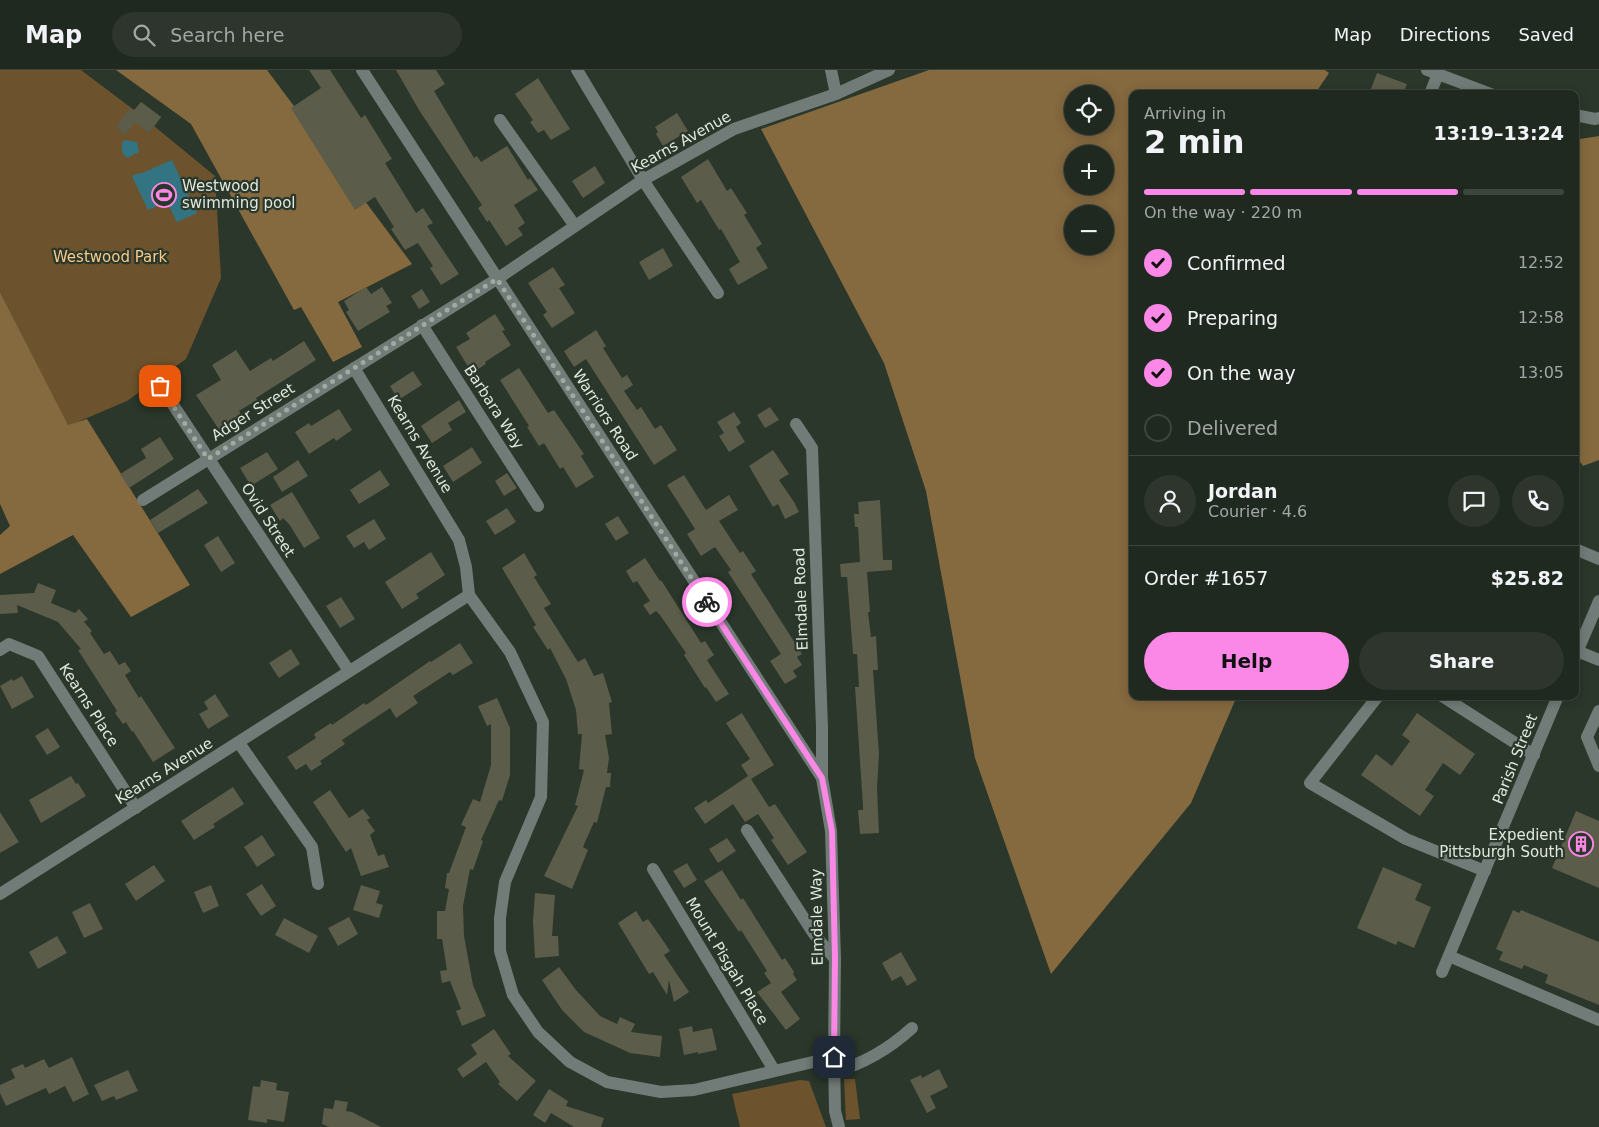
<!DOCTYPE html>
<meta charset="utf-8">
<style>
:root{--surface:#202920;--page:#2d352d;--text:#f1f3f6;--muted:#a2a6a5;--line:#3d453e;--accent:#fb87e6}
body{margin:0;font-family:"DejaVu Sans",sans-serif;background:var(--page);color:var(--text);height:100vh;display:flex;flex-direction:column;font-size:19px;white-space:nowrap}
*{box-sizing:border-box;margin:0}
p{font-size:16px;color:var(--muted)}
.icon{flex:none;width:28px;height:28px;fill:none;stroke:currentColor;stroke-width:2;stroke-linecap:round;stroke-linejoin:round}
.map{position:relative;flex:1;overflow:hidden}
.sheet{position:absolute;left:1129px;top:20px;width:450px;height:610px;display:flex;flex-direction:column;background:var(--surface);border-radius:10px;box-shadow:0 2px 12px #0003,0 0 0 1px var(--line)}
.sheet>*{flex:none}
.buttons{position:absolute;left:1064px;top:15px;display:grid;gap:10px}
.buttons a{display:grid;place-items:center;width:50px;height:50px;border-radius:50%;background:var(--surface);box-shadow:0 2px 12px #0003,0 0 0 1px var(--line);font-size:25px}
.pin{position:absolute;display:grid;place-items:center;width:42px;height:42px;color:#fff;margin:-21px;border-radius:10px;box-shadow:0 2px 8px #0006}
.courier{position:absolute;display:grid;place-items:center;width:50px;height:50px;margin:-25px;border:4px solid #fb87e6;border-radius:50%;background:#fff;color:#222;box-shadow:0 1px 6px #0007}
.summary em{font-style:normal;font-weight:700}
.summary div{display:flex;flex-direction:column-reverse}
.summary{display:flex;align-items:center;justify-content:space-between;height:85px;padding:0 15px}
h1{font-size:32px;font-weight:700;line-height:38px}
.bar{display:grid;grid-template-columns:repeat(4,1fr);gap:8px 5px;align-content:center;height:60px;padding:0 15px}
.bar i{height:6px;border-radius:4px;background:var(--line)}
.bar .current{background:var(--accent)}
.bar p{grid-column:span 4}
.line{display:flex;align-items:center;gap:12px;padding:0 15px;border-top:1px solid var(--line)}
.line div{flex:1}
.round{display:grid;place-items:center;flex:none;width:52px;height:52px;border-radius:26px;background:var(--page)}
ol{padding:0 15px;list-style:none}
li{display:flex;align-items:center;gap:15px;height:55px}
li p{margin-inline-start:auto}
li .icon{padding:5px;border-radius:50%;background:var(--accent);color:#111;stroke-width:4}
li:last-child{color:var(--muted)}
li i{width:28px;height:28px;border:2px solid var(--line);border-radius:50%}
.action{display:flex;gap:10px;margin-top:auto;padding:10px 15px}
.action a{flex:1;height:58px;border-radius:30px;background:var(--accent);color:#111;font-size:20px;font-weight:700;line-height:58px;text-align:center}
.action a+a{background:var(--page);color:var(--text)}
header{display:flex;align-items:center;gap:30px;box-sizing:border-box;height:70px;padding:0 25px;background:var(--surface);border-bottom:1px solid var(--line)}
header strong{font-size:24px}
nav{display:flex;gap:28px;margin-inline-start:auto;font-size:18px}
.search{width:350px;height:45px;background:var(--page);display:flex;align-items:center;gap:12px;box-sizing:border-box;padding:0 18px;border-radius:28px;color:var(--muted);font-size:19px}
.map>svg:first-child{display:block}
.green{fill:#6c532d}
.forest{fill:#85693f;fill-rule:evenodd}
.water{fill:#327481}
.building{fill:#5b5c49}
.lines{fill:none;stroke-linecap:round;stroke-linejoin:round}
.minor{stroke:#717b78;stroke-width:12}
.done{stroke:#a0aaa0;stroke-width:5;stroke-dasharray:0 9}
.route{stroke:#fb87e6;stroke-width:6}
.labels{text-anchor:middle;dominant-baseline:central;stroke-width:4.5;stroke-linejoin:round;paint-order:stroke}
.street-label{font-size:15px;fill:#e0e8df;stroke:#2a372a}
.poi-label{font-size:15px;fill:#e0e8df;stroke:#2a372a;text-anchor:start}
.park-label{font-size:15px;fill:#f9ca88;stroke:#2a372a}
</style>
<header>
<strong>Map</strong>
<div class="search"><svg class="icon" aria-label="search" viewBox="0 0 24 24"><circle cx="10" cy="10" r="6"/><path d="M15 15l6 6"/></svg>Search here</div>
<nav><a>Map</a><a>Directions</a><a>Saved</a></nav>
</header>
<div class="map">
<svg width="1599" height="1057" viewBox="0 0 1599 1057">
<rect width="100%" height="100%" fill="#2a372a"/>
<g class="green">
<path d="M0,0H81L134,40L141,32L161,47L154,56L215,106L221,208L186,289L127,331L68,356L0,222Z"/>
<path d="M844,1009H855L860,1049L846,1050Z"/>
<path d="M800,1010L809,1011L826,1057H740L732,1024Z"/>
</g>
<g class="forest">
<path d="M116,0H267L412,194L338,232L362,277L333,292L301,237L294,240L191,54Z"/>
<path d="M929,0H1325L1329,3L1315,24H1132V626H1237L1191,733L1051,904L975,688L926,421L884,293L761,59ZM1072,24H1105V56H1072ZM1072,84H1105V116H1072ZM1072,144H1105V176H1072Z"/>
<path d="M1599,66V390L1583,396L1575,385V68L1580,69Z"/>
<path d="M0,222L68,355L87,349L190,515L131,547L73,465L0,504V465L10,456L0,434Z"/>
</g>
<g class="water">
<path d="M124,70L137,72L139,82L127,88C121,83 120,77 124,70Z"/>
<path d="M172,90L197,143L177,152L167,132L148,140L132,106L139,103L140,104Z"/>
</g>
<g class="building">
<path d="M309,0H330L361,48L365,45L392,89L385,93L416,143L423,138L433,153L427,156L459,204L441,215L430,198L433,196L418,173L405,180L391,159L394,157L375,127L355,140L291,38L321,18Z"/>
<path d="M396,0H436L445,14L434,21L474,88L477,86L481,92L507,76L528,110L530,108L538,120L514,135L525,153L518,158L523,165L506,176L489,150L487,152L478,138L482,135L419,40Z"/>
<path d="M1377,3L1407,14L1403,24H1369Z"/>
<path d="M538,8L570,59L551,70L544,60L538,63L530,52L533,50L515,24Z"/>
<path d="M141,32L161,47L149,63L135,52L125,65L116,57L130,38L134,41Z"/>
<path d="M677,43L688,61L663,76L656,64L658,62L655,57Z"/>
<path d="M708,89L727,121L731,118L747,143L744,145L762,174L756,178L768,198L738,215L729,199L740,192L721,159L719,160L701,130L697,133L681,107Z"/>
<path d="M595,96L605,113L583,128L572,111Z"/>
<path d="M663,178L673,196L649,210L639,192Z"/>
<path d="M553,197L565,215L559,218L575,243L552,258L543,245L547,242L528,213Z"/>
<path d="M366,217L371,224L382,217L392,233L386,236L390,242L358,261L346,242L349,240L344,231Z"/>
<path d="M422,219L430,232L419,239L411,226Z"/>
<path d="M495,244L505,260L502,261L511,275L485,292L486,294L472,303L456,277L470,269L466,263Z"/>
<path d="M596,260L606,276L603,278L622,308L627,305L633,315L624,321L637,340L641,337L655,359L661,355L677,380L654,395L586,289L574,297L564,281Z"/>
<path d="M304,271L316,290L256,328L257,330L239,341L243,347L220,361L196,325L221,310L212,295L236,280L250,301L271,288L273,291Z"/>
<path d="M519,298L548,343L554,340L584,384L581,386L594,407L576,418L563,397L560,399L544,373L539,376L527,357L529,356L500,310Z"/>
<path d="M413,301L422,315L398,330L390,316Z"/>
<path d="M459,330L466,342L448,353L452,360L432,373L421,356Z"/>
<path d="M770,337L779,350L765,358L757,345Z"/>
<path d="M339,339L352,360L336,371L334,368L309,384L295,362L309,353L311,356Z"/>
<path d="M734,342L741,353L736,357L745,372L729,382L719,366L724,363L717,352Z"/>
<path d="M160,367L174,389L129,418L120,404L146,388L141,379Z"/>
<path d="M472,377L482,393L453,412L443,396Z"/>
<path d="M773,380L789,404L779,410L794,432L799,442L785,449L778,434L773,437L749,396Z"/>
<path d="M267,382L278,399L251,416L240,398Z"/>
<path d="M298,390L308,406L282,422L273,407Z"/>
<path d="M380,400L390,415L359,434L350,420Z"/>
<path d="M507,403L517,418L504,426L495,411Z"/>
<path d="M684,405L706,440L729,425L738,440L719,451L740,483L743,481L756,501L751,504L802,584L797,587L802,595L793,601L797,607L785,614L770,591L781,584L728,502L731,500L715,477L701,486L687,464L695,459L667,415Z"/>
<path d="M198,419L208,433L158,463L150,450Z"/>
<path d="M292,422L320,468L304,478L289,454L283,448L280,451L270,435Z"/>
<path d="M880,430L883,490H892V500L867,502L870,542H868L871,567L876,566L878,600H873L879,684L877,718L879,763L860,764L858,740H863V736L855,617H859L857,584H853L847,507H841L840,494L860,492L858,457H855L854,444H859L858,432Z"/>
<path d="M507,438L516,452L495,465L486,451Z"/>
<path d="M618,446L629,463L616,471L605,454Z"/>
<path d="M374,449L386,469L369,480L364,472L354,478L346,466Z"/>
<path d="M218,466L235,493L221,502L204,475Z"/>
<path d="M431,482L445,505L416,524L419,528L402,539L385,512Z"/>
<path d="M524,483L537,505L534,507L551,534L544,538L578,592L585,588L594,606L603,603L612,632L609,633L612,664L605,665L609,688L607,703H611L610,717H606L597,753L594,752L583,777L588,780L572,819L544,806L578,736L575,735L584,700L579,699L582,664H578L576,640L566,609L550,578L548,580L533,557L536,555L502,498Z"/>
<path d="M645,488L660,511L661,510L701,573L705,571L714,585L707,590L729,624L716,632L706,617L705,618L684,585L686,583L660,545L656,541L650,545L643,535L650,531L637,511L633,513L626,501Z"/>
<path d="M38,513L56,520L51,533L75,543L79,539L88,549L84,552L92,561L90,563L104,584L110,581L119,595L125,592L131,601L125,605L139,628L141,626L175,678L153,692L133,661L132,662L126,652L123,654L115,643L117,641L78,580L81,579L58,552L17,535L18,543L0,544V525L34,523Z"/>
<path d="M341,527L355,549L340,558L326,536Z"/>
<path d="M460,573L473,593L453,605L450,602L413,626L418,633L396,648L390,638L342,670L345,674L320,691L322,694L311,701L306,694L296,700L287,687L316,668L314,664L331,653L332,655L364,633L366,635L430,591L431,592Z"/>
<path d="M291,579L300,594L279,608L269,593Z"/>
<path d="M22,606L34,627L12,639L0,616L12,609L13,611Z"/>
<path d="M215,624L229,646L208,659L199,644L208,639L204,632Z"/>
<path d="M497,628L510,658V705L502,731L499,730L481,770L483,771L473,800L470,799L463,836L464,866L473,915L486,946L462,956L456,941L461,939L450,911L442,913L440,901L447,900L442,869H437V841H445L449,819L445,818L447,803H449L466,757L461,755L473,729L480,732L491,695V654L487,656L478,636Z"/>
<path d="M742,643L774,695L751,709L769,737L775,734L807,782L788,795L771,770L774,768L758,744L745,752L733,734L705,754L694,738L706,730L708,733L748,706L741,695L750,689L726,653Z"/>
<path d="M1417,643L1475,684L1460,705L1443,693L1425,720L1434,726L1420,746L1361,705L1376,684L1392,696L1410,671L1402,665Z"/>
<path d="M48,658L60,677L47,685L35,666Z"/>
<path d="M71,706L76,714L78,713L86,726L41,753L29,730Z"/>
<path d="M233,717L244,734L213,754L215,757L194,770L181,751Z"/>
<path d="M330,720L349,748L363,739L370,748L367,750L375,761L370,765L378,786L384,784L389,797L361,806L351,778L346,782L313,732Z"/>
<path d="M1576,741L1599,751V818L1552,798Z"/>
<path d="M0,742L19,772L0,783Z"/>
<path d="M262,765L275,785L257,797L244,777Z"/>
<path d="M727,768L736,781L718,793L709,779Z"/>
<path d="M687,793L697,810L684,818L673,801Z"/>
<path d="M154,795L165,811L136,831L125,814Z"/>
<path d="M1383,797L1422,814L1415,830L1431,837L1414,878L1398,871L1396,875L1357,858Z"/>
<path d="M722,800L741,830L743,828L782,890L785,888L794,902L793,904L797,910L781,922L800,949L786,960L757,922L771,913L764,903L767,901L741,860L739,862L704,811Z"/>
<path d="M262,814L276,836L261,846L246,824Z"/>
<path d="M211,815L219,836L203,843L194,822Z"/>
<path d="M361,815L380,821L376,833L383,835L379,848L353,840Z"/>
<path d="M535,823L555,825L552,866H558L559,886L535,888L533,851Z"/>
<path d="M90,833L103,859L84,868L72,842Z"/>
<path d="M1513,840L1519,843L1521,840L1599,872V935L1545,913L1548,905L1524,895L1522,899L1499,890L1503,882L1496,879Z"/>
<path d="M636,841L643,852L648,849L662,869L670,881L664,885L689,922L674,932L669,910L667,925L653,902L649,904L618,853Z"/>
<path d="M349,847L358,864L338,876L328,858Z"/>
<path d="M284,848L318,866L309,883L275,865Z"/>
<path d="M57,866L67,883L38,899L29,882Z"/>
<path d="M901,882L917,910L907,916L901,906L892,911L882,893Z"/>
<path d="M559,897L576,920L600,946L617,954L620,947L635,954L631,962L662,966L660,987L630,983L584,962L562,940L542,910Z"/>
<path d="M692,956L693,962L712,958L717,980L698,984V982L684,985L679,959Z"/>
<path d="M494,959L511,984L508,986L536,1011L517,1031L498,1014L500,1012L486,992L463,1008L457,999L477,984L471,975Z"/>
<path d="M72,987L89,1024L73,1032L65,1016L49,1024L46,1018L6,1036L0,1023V1015L15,1008L11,999L23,994L25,998L44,989L49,998Z"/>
<path d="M939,999L948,1017L930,1026L936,1038L927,1043L910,1010L921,1005L922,1008Z"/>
<path d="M128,1000L138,1021L116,1030L114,1026L102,1031L94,1015Z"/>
<path d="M261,1010L277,1013L276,1020L289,1022L284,1052L267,1049V1053L248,1050L253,1016L260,1017Z"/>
<path d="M549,1019L568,1031L566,1036L604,1048L601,1057H574L551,1043L545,1053L533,1045Z"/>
<path d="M335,1030L348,1032L346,1041L352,1042L381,1057H329L322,1054L324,1038L333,1039Z"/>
</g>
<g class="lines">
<g class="minor">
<path d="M362,0L822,708"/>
<path d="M577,0L643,110L718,223"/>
<path d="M831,0L836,24"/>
<path d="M1427,0L1491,24"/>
<path d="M1430,24L1438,4"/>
<path d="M1575,45L1595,49L1599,48"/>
<path d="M500,50L575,156"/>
<path d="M422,255L538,436"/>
<path d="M354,298L459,470L466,497L469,525"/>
<path d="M160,315L349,601"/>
<path d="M796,354L812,378L822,657V708L831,761L835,889L834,987L835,1041L839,1057"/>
<path d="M143,430L497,209L643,110L734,59L836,24L889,0"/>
<path d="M1575,479L1599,489"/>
<path d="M469,525L510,582L543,652L541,727L505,812L500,848V881L513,925L538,962L570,992L607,1012L661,1022L694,1020L834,987"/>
<path d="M0,580L9,574L38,586L136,738"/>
<path d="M1577,581L1599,590"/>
<path d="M1575,587L1599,531"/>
<path d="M1378,626L1310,713L1406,769L1485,801"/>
<path d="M1442,626L1534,685"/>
<path d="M1599,641L1587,667L1599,696"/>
<path d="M239,673L312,777L318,814"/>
<path d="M747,760L814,864L835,889"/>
<path d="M653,799L774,1000"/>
<path d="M0,824L469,525"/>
<path d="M1449,886L1599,950"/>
<path d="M1442,902L1558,626"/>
<path d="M834,1002C863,994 890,978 912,958"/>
</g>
</g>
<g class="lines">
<path class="done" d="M160,316L208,389L497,209L707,532"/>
<path class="route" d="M707,532L822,708L832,761L835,888L834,987"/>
</g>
<defs>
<symbol id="stadium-ring" viewBox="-11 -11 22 22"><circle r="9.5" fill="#2a372a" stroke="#fb87e6" stroke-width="1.5"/><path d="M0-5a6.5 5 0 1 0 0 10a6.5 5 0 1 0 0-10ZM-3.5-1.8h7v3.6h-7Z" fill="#fb87e6"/></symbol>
<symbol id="building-ring" viewBox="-11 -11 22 22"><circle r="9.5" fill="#2a372a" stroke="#fb87e6" stroke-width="1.5"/><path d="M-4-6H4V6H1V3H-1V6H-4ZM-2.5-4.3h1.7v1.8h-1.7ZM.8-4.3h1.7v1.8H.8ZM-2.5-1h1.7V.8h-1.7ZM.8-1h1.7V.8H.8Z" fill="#fb87e6"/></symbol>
</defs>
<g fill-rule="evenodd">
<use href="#stadium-ring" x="150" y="111" width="28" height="28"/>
<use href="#building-ring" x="1567" y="760" width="28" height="28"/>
</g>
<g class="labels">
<g class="street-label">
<text transform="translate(681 72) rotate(-29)">Kearns Avenue</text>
<text transform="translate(494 337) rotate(57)">Barbara Way</text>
<text transform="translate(253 342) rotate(-32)">Adger Street</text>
<text transform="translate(605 345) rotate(57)">Warriors Road</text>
<text transform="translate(420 374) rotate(59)">Kearns Avenue</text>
<text transform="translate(268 450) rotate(57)">Ovid Street</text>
<text transform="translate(801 529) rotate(-92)">Elmdale Road</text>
<text transform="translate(89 635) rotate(57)">Kearns Place</text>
<text transform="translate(1515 689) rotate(-68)">Parish Street</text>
<text transform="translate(164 701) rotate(-32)">Kearns Avenue</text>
<text transform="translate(817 847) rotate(-91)">Elmdale Way</text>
<text transform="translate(727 891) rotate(59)">Mount Pisgah Place</text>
</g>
<g class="poi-label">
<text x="182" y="116">Westwood<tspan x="182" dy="17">swimming pool</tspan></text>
<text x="1564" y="765" text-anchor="end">Expedient<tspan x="1564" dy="17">Pittsburgh South</tspan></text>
</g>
<g class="park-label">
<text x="110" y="187">Westwood Park</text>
</g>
</g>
</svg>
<div class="buttons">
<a><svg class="icon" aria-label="locate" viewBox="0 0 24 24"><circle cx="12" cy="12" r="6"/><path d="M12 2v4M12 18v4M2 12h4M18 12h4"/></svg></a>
<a>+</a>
<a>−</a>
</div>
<div class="pin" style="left:160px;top:316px;background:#ea580c"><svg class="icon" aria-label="bag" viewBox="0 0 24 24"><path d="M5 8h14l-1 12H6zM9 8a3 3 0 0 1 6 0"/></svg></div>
<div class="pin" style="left:834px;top:987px;background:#1f2937"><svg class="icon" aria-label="home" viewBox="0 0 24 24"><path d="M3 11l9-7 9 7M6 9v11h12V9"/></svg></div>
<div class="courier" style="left:707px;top:532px"><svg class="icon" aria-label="bike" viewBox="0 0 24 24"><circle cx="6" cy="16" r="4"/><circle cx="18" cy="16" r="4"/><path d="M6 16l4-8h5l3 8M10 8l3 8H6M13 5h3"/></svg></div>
<section class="sheet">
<div class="summary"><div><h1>2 min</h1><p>Arriving in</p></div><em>13:19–13:24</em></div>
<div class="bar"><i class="current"></i><i class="current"></i><i class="current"></i><i></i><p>On the way · 220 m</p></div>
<ol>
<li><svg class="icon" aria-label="check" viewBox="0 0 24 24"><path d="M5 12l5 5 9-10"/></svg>Confirmed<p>12:52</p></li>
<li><svg class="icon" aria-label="check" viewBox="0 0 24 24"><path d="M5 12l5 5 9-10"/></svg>Preparing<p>12:58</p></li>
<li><svg class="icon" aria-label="check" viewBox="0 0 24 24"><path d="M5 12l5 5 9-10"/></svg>On the way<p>13:05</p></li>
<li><i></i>Delivered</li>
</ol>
<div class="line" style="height:90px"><a class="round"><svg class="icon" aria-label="person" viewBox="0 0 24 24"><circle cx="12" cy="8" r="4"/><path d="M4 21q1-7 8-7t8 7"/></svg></a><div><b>Jordan</b><p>Courier · 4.6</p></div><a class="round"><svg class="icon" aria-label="chat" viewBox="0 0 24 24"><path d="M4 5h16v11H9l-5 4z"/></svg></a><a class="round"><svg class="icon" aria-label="phone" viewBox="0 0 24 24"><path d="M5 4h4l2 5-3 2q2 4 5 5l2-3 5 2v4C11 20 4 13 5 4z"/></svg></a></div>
<div class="line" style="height:65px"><div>Order #1657</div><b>$25.82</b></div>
<div class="action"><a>Help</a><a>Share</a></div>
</section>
</div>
